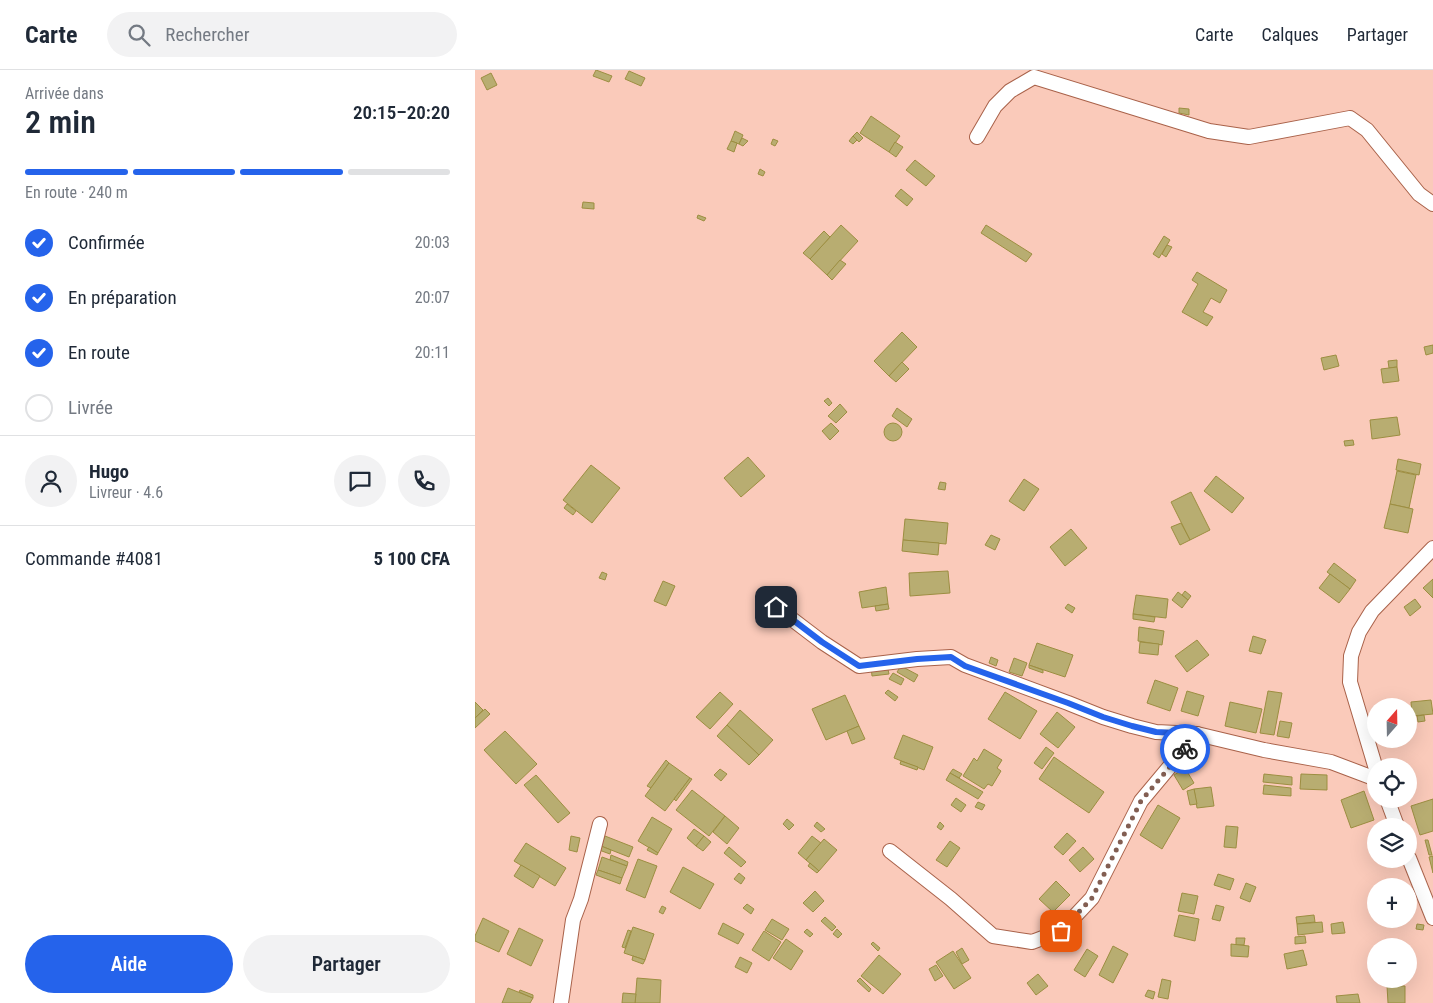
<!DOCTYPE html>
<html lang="fr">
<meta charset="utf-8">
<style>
:root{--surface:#fff;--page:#f2f2f3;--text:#1f2937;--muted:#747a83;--line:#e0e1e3;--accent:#2563eb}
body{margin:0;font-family:"Roboto Condensed",sans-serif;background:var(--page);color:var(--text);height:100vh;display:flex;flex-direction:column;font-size:19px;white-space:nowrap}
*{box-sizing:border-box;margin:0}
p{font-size:16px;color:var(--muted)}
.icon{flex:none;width:28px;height:28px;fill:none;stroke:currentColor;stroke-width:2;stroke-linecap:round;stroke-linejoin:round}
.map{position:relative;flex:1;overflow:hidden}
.details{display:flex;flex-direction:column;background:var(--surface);width:475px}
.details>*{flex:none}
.needle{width:32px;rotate:20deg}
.fabs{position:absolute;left:892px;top:628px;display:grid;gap:10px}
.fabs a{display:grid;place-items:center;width:50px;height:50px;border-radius:50%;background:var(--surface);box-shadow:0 5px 20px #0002;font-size:25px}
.pin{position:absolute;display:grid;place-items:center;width:42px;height:42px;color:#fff;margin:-21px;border-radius:10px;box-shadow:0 2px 8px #0006}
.courier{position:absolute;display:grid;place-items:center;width:50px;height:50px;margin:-25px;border:4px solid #2563eb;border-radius:50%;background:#fff;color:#222;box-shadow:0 1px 6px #0007}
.head em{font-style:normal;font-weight:600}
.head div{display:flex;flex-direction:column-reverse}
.head{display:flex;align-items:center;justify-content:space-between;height:85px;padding:0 25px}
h1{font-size:32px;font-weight:600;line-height:38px}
.bar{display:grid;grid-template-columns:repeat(4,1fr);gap:8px 5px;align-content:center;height:60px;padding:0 25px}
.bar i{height:6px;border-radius:4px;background:var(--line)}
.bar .on{background:var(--accent)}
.bar p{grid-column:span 4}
.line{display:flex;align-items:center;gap:12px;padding:0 25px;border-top:1px solid var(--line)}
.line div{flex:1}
.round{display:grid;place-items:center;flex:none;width:52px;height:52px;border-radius:26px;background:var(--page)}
ol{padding:0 25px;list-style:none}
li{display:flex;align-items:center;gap:15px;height:55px}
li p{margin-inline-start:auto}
li .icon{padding:5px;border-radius:50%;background:var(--accent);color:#fff;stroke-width:4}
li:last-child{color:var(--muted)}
li i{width:28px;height:28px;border:2px solid var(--line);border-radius:50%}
.action{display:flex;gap:10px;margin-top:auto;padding:10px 25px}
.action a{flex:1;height:58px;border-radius:30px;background:var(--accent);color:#fff;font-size:20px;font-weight:600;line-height:58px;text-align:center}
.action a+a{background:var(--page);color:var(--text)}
header{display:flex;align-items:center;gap:30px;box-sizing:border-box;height:70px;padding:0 25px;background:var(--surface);border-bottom:1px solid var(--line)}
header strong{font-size:24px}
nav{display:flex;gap:28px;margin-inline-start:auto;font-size:18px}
.search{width:350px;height:45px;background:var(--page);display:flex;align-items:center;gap:12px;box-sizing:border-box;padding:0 18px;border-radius:28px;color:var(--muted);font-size:19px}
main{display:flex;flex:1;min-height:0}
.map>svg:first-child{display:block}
.building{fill:#b8ad71;stroke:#9c8e41}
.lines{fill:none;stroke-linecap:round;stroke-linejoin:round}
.minor-casing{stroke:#a9624a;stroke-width:16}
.minor{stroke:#fff;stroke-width:14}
.done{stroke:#825e52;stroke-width:5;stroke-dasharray:0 9}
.route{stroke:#2563eb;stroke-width:6}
</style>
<header>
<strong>Carte</strong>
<div class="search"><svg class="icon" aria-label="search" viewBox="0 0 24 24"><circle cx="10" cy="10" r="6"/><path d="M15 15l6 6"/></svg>Rechercher</div>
<nav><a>Carte</a><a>Calques</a><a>Partager</a></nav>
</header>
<main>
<section class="details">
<div class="head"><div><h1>2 min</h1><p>Arrivée dans</p></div><em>20:15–20:20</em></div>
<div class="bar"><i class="on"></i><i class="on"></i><i class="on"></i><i></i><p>En route · 240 m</p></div>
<ol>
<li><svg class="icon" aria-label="check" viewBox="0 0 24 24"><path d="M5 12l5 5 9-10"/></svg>Confirmée<p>20:03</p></li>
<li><svg class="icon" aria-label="check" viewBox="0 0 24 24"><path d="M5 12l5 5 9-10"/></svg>En préparation<p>20:07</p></li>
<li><svg class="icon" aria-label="check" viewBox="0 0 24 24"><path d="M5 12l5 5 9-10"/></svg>En route<p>20:11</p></li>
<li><i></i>Livrée</li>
</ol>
<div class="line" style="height:90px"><a class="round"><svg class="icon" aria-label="person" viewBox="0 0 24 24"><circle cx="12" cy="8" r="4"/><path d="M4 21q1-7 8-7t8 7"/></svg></a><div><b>Hugo</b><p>Livreur · 4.6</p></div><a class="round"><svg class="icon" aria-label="chat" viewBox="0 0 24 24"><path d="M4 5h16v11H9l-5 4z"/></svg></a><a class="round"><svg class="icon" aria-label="phone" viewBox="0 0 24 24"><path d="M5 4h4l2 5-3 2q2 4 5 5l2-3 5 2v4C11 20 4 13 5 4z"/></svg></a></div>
<div class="line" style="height:65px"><div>Commande #4081</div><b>5 100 CFA</b></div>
<div class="action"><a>Aide</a><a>Partager</a></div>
</section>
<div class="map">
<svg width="958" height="933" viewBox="0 0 958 933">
<rect width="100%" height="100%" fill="#facaba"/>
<g class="building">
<path d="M121,0L137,6L134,12L118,6Z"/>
<path d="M154,1L170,8L166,16L150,9Z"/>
<path d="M16,3L22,15L12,20L6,8Z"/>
<path d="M704,38L714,39V45L704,43Z"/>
<path d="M396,46L425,66L414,82L385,63Z"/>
<path d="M260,61L268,65L264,74L256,71Z"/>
<path d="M382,62L388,68L384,72L378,66Z"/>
<path d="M378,66L382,70L378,74L374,71Z"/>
<path d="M267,68L273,71L268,76L264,74Z"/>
<path d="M298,69L303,71L300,76L296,74Z"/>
<path d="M256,71L262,73L259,82L252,79Z"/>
<path d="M420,72L428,77L421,87L414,82Z"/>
<path d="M440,90L460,106L451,116L431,100Z"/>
<path d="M285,99L290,102L288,106L283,104Z"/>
<path d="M426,119L438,129L432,136L420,126Z"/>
<path d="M108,132L119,133V139L107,138Z"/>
<path d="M223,145L231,148L229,151L222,148Z"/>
<path d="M366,155L383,171L352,205L335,189Z"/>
<path d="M511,155L557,184L551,192L506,163Z"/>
<path d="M349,161L355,167L335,189L328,183Z"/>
<path d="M689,166L695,170L684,188L678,184Z"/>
<path d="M692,175L697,177L691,187L687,184Z"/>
<path d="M365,190L371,194L357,210L352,205Z"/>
<path d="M722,202L752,220L745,233L736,228L728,242L738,247L732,256L707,242L723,214L717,210Z"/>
<path d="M427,262L442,277L414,306L399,291Z"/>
<path d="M958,275V283L951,285L949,277Z"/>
<path d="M861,285L864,296L849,300L846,288Z"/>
<path d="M922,290V297L914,298L913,291Z"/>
<path d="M427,292L434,299L421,312L414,306Z"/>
<path d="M922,297L924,311L908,313L906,299Z"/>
<path d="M353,328L357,333L354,336L349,331Z"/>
<path d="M365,334L372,342L361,353L353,346Z"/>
<path d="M422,338L437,349L432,357L417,346Z"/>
<path d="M922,347L925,365L897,369L895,350Z"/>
<circle cx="418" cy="362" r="9"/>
<path d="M356,353L364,361L355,370L347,361Z"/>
<path d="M878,370L879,375L870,376L869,371Z"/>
<path d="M273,387L290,406L266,427L249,408Z"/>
<path d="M923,389L946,394L944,405L921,400Z"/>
<path d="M116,395L145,418L117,453L88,430Z"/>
<path d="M922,401L941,405L934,438L915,434Z"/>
<path d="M741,406L769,428L757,443L729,421Z"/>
<path d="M549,409L564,419L549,441L534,431Z"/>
<path d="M465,412L471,413L470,420L463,419Z"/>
<path d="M716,422L735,460L715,470L696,432Z"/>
<path d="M92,434L101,441L98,445L89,438Z"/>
<path d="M915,434L938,439L933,463L909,458Z"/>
<path d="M430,449L473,453L471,474L428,470Z"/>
<path d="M706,453L715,470L705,475L696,457Z"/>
<path d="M596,459L612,478L590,496L575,477Z"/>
<path d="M516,465L525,469L520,480L510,475Z"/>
<path d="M428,470L464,473L463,485L427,481Z"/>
<path d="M859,493L881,510L875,519L852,502Z"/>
<path d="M473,501L475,523L435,526L434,503Z"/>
<path d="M127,502L132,504L130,510L124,508Z"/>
<path d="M855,504L875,519L864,533L844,518Z"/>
<path d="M958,509V528L948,518Z"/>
<path d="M188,511L200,516L191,536L179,531Z"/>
<path d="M411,517L413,534L387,538L384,522Z"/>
<path d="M710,521L716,526L713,530L707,525Z"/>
<path d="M703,522L713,530L707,538L697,530Z"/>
<path d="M661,525L693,529L691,548L658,544Z"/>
<path d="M940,529L946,537L935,546L929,537Z"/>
<path d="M413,534L414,539L401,541L400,536Z"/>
<path d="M593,534L600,538L597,543L590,538Z"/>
<path d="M658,544L680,547L679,552L658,549Z"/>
<path d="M664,557L689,561L687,575L663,571Z"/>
<path d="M778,566L791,570L786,584L774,581Z"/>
<path d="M722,570L734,585L712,602L700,586Z"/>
<path d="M665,572L684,574L683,585L664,583Z"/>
<path d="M562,573L598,585L590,607L554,595Z"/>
<path d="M516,587L523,590L521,596L514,593Z"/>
<path d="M539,588L552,593L547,606L534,602Z"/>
<path d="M412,595L414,604L397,606L396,597Z"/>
<path d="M554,595L568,600V603L554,598Z"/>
<path d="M426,596L443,605L439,612L422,602Z"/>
<path d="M418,603L429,609L426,615L414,609Z"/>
<path d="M680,610L703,618L695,641L672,633Z"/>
<path d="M413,620L423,627L420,631L410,623Z"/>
<path d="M712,621L729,626L723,646L706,641Z"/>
<path d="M793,621L807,623L799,665L785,663Z"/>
<path d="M245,622L258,634L235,659L221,647Z"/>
<path d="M530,622L562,641L545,669L513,649Z"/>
<path d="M370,625L384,656L351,670L337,639Z"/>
<path d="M956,630L958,644L937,646L936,632Z"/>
<path d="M0,632L8,640L0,648Z"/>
<path d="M755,632L787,639L781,663L750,656Z"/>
<path d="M10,639L15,644L0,658V648Z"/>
<path d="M265,640L298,670L284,685L252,655Z"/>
<path d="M582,642L600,657L583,678L565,664Z"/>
<path d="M949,645L950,651L943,652L942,646Z"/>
<path d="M805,651L817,653L814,668L802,666Z"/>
<path d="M252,655L284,685L274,695L242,666Z"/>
<path d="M384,656L390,669L377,674L372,661Z"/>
<path d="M30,661L62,694L41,714L9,680Z"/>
<path d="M428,665L458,677L449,700L419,688Z"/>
<path d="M571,677L579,683L567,699L559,693Z"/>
<path d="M509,679L527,690L522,698L526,701L517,716L513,714L509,719L488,706L499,688L502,691Z"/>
<path d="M579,687L629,722L614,743L564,709Z"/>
<path d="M191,690L194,693L176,718L172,716Z"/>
<path d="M426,691L443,697L442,700L425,694Z"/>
<path d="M194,693L215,708L190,741L170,726Z"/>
<path d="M710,698L719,713L708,720L699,705Z"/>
<path d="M245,699L252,704L246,711L239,705Z"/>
<path d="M478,699L487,704L484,708L475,703Z"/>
<path d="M475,703L508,722L503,729L471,710Z"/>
<path d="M789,704L817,707V715L788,712Z"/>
<path d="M826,704L852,705V720L825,719Z"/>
<path d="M61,705L95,743L83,753L49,715Z"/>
<path d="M215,708L217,709L201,731L199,729Z"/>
<path d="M789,715L816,718V726L788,724Z"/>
<path d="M736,717L739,736L722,738L719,719Z"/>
<path d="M719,719L722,734L715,735L712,721Z"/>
<path d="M217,720L250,746L234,766L201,740Z"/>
<path d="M889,721L899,750L876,758L866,730Z"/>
<path d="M481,728L491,735L486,742L476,735Z"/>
<path d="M958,729V761L945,765L936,736Z"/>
<path d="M503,732L510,735L507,740L500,737Z"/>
<path d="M683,735L705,748L687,779L665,765Z"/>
<path d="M250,746L264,758L252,774L238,762Z"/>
<path d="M177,747L197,759L183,783L163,771Z"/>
<path d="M312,749L319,755L314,760L308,754Z"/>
<path d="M342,752L350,759L346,762L339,756Z"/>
<path d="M465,752L469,756L466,760L462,757Z"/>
<path d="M751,756L763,757L761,778L749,777Z"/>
<path d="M219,759L229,766L221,776L212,768Z"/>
<path d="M592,763L601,771L588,785L579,777Z"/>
<path d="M96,766L105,768L102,782L94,780Z"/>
<path d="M130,766L158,777L154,787L126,776Z"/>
<path d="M229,766L236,772L228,781L221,776Z"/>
<path d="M337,766L346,773L331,790L323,783Z"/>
<path d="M349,769L362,780L344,801L331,790Z"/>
<path d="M950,770H953L957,785H954Z"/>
<path d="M475,771L485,778L472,797L461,790Z"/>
<path d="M51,773L91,798L80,816L39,791Z"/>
<path d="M126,776L136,780L135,784L124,780Z"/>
<path d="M174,777L183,783L182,785L172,780Z"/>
<path d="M254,777L271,792L266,797L249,783Z"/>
<path d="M608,777L619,789L605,802L594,790Z"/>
<path d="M136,785L153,792L152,796L135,790Z"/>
<path d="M958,786V803L954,787Z"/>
<path d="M127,787L152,796L147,808L123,800Z"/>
<path d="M163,789L182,796L170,828L151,820Z"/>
<path d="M335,793L344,801L342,803L333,796Z"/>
<path d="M46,795L65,806L58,818L39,806Z"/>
<path d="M208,797L239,814L225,839L195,822Z"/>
<path d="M123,800L147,808L145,814L121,805Z"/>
<path d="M264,803L270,808L266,814L259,809Z"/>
<path d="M743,804L759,809L755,820L739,815Z"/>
<path d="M581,811L595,825L578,842L564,829Z"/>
<path d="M771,813L781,817L775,832L765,828Z"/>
<path d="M340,821L349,831L338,842L328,833Z"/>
<path d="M707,823L723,826L719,844L703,841Z"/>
<path d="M272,834L279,839L276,844L268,838Z"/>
<path d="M741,835L749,837L745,851L737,849Z"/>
<path d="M187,836L191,838L188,844L184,842Z"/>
<path d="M704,845L724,849L720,871L699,866Z"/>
<path d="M839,845L840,852L822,854L821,847Z"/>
<path d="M350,847L361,857L357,861L346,851Z"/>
<path d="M8,848L34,861L24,882L0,871V866Z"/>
<path d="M297,849L314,859L307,870L290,860Z"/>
<path d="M847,852L848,862L823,865L822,854Z"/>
<path d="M868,852L870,863L857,864L856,854Z"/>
<path d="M248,853L269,864L263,874L243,864Z"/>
<path d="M942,854L949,855L948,860L941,859Z"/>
<path d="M158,857L179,864L170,890L149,883Z"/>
<path d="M44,858L68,870L56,896L32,884Z"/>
<path d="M332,859L338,864L335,867L329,862Z"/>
<path d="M362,859L367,864L363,868L358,864Z"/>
<path d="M153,860L156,861L150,878L147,877Z"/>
<path d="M289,861L306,872L294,891L277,880Z"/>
<path d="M830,866L831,873L820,874V867Z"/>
<path d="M761,868H770L769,875H761Z"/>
<path d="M311,869L328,881L316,900L298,888Z"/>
<path d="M398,872L405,878L403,881L396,874Z"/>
<path d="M756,874L774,876L773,887L756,886Z"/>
<path d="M638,876L653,884L638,913L624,905Z"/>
<path d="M487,878L494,890L487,894L481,882Z"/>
<path d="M612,879L623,886L610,907L599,900Z"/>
<path d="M828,880L832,895L812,899L809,884Z"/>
<path d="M478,881L496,908L479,919L461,892Z"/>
<path d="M404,885L426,904L408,924L386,906Z"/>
<path d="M158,886L170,890L168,894L157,890Z"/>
<path d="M265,887L277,893L272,903L260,897Z"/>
<path d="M461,895L468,906L460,911L454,899Z"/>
<path d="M563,904L573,916L561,925L552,913Z"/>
<path d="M162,908L186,910L185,933H160Z"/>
<path d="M385,908L396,919L394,922L382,911Z"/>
<path d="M687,909L696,911L693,929L683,927Z"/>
<path d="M912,916H930V933H913Z"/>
<path d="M33,918L58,928L55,933H27Z"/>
<path d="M45,920L58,925V928L44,922Z"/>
<path d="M673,920L680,922L678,929L670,926Z"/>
<path d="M148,923L161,924L160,933H147Z"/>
<path d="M883,924L885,933H862L861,926Z"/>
</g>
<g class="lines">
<defs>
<g id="minor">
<path d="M502,67L520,36L535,21L559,7L734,61L774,67L875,48L892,60L944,124L958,134"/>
<path d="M301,537L347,572L384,596L442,589L476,587L490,595L593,633L628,647L657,656L681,662L722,664L789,680L856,692L901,709"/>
<path d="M901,699L875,612L876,586L884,562L897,541L958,478"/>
<path d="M912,729L922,756"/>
<path d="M415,781L476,829L518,866L557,872L586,861L617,828L666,731L722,664"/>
<path d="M934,788L958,848"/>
<path d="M86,933L98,850L106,829L125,754"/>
</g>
</defs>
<use href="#minor" class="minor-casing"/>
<use href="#minor" class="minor"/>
</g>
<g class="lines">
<path class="done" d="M586,861L617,828L666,731L710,679"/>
<path class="route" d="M301,537L347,572L384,596L442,589L476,587L490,596L593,633L628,647L657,656L681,662L722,664L710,679"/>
</g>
</svg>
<div class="fabs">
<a><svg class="needle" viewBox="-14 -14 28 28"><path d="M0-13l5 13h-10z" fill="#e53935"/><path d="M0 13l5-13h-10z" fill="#747a83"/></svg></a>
<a><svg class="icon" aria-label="locate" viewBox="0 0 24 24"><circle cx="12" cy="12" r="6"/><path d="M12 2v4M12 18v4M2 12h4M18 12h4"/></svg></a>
<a><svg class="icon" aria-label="layers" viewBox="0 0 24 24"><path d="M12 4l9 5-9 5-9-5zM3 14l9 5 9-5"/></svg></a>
<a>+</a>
<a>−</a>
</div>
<div class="pin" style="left:586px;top:861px;background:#ea580c"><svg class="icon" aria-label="bag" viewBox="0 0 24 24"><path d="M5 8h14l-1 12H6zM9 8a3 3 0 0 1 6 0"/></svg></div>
<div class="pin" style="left:301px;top:537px;background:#1f2937"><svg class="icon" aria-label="home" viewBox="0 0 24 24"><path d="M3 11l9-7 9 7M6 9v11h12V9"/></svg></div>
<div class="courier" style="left:710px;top:679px"><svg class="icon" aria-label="bike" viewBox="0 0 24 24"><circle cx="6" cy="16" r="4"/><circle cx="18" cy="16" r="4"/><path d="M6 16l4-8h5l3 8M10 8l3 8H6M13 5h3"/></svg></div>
</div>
</main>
